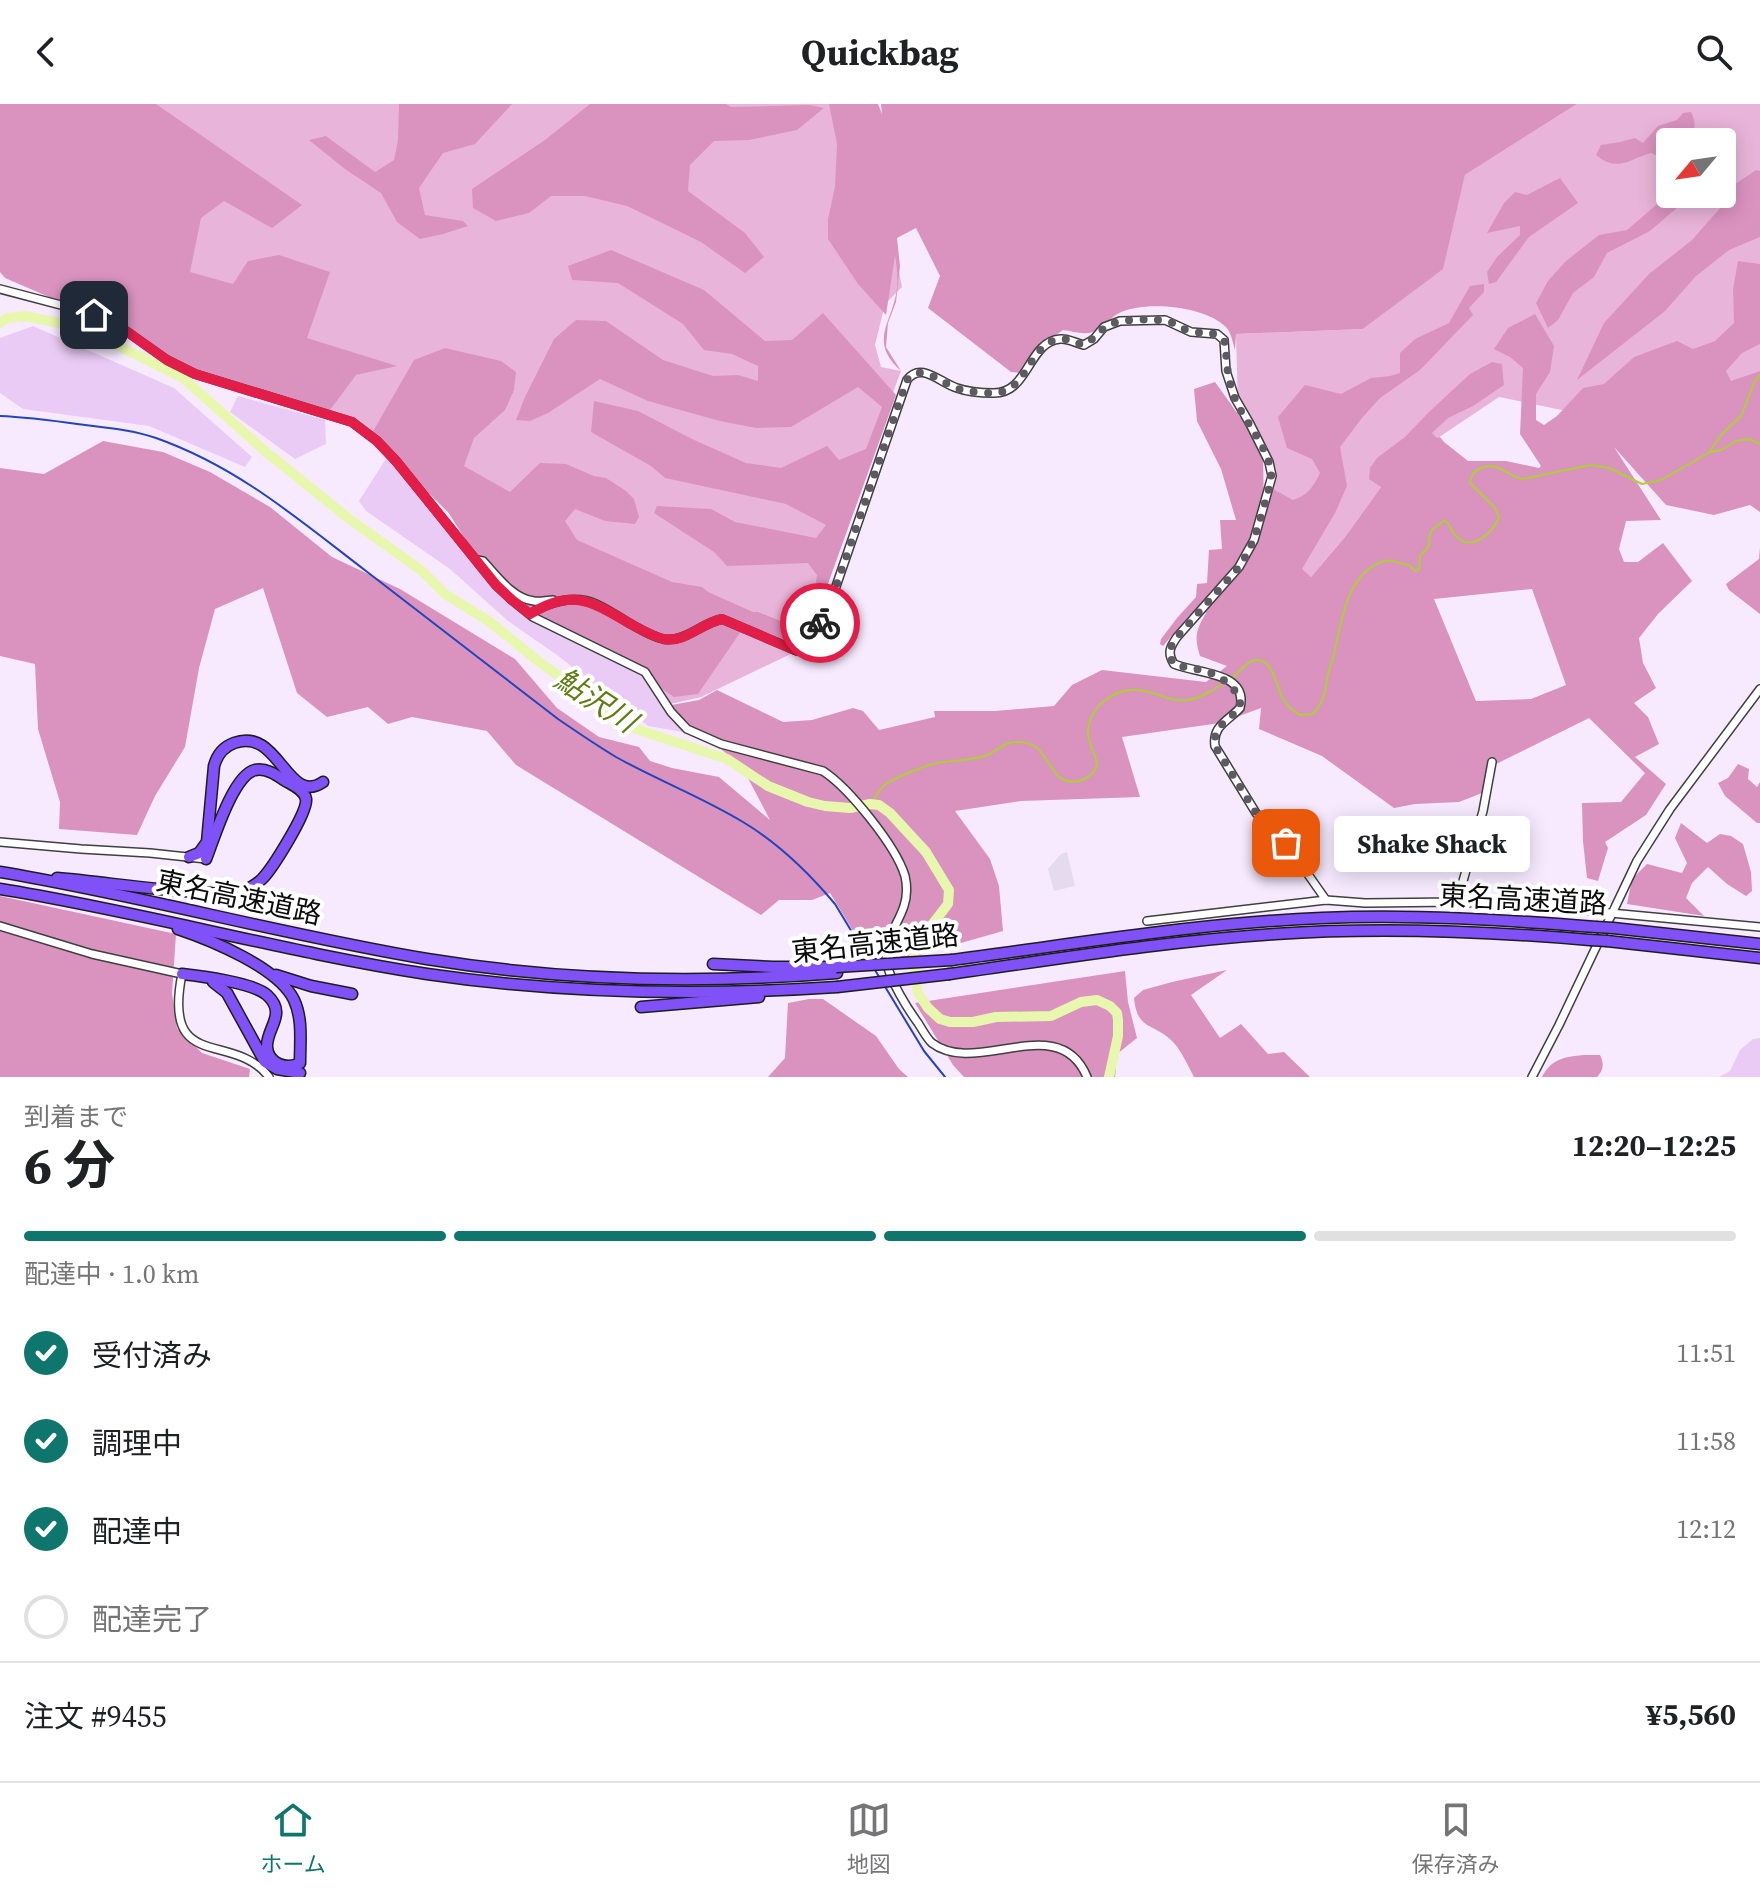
<!DOCTYPE html>
<html lang="ja">
<meta charset="utf-8">
<style>
:root{--surface:#fff;--page:#f6f6f6;--text:#202124;--muted:#757577;--line:#e0e0e0;--accent:#0f766e}
body{margin:0;font-family:"Source Serif 4","Noto Sans JP",serif;background:var(--page);color:var(--text);height:100vh;display:flex;flex-direction:column;font-size:30px;white-space:nowrap}
*{box-sizing:border-box;margin:0}
p{font-size:26px;color:var(--muted)}
.icon{flex:none;width:44px;height:44px;fill:none;stroke:currentColor;stroke-width:2;stroke-linecap:round;stroke-linejoin:round}
.map{position:relative;height:973px;overflow:hidden}
.drawer{display:flex;flex-direction:column;background:var(--surface);flex:1}
.drawer>*{flex:none}
.needle{width:52px;rotate:241deg}
.tools{position:absolute;left:1656px;top:24px;display:grid;gap:16px}
.tools a{display:grid;place-items:center;width:80px;height:80px;border-radius:8px;background:var(--surface);box-shadow:0 4px 20px #0003;font-size:40px}
.pin{position:absolute;display:grid;place-items:center;width:68px;height:68px;color:#fff;margin:-34px;border-radius:16px;box-shadow:0 4px 12px #0006}
.courier{position:absolute;display:grid;place-items:center;width:80px;height:80px;margin:-40px;border:6px solid #e11d48;border-radius:50%;background:#fff;color:#222;box-shadow:0 2px 10px #0007}
.bubble{position:absolute;height:56px;border-radius:8px;background:var(--surface);box-shadow:0 4px 20px #0003;font-size:26px;font-weight:700;line-height:56px;text-align:center}
.overview em{font-style:normal;font-weight:700}
.overview div{display:flex;flex-direction:column-reverse}
.overview{display:flex;align-items:center;justify-content:space-between;height:136px;padding:0 24px}
h1{font-size:52px;font-weight:700;line-height:60px}
.bar{display:grid;grid-template-columns:repeat(4,1fr);gap:12px 8px;align-content:center;height:96px;padding:0 24px}
.bar i{height:10px;border-radius:6px;background:var(--line)}
.bar .selected{background:var(--accent)}
.bar p{grid-column:span 4}
.line{display:flex;align-items:center;gap:20px;padding:0 24px;border-top:2px solid var(--line)}
.line div{flex:1}
ol{padding:0 24px;list-style:none}
li{display:flex;align-items:center;gap:24px;height:88px}
li p{margin-inline-start:auto}
li .icon{padding:8px;border-radius:50%;background:var(--accent);color:#fff;stroke-width:4}
li:last-child{color:var(--muted)}
li i{width:44px;height:44px;border:4px solid var(--line);border-radius:50%}
header{display:flex;justify-content:space-between;align-items:center;height:104px;padding:0 24px;background:var(--surface);font-size:36px;font-weight:700}
.dock{display:flex;justify-content:space-around;align-items:center;height:112px;border-top:2px solid var(--line);background:var(--surface);font-size:22px;color:var(--muted)}
.dock a{display:grid;justify-items:center;gap:4px}
.dock .selected{color:var(--accent)}
.map>svg:first-child{display:block}
.farmland{fill:#eacbf5}
.green{fill:#e9b4d9;fill-rule:evenodd}
.forest{fill:#da93bf;fill-rule:evenodd}
.plaza{fill:#e5dbee}
.lines{fill:none;stroke-linecap:round;stroke-linejoin:round}
.stream{stroke:#accf34;stroke-width:2}
.river{stroke:#e8f7ae;stroke-width:10}
.minor-casing{stroke:#3f3f3f;stroke-width:10}
.highway-casing{stroke:#1d1d1d;stroke-width:13}
.minor{stroke:#fff;stroke-width:7}
.highway{stroke:#8051f7;stroke-width:10}
.rail{stroke:#2244bd;stroke-width:2}
.highway-bridge-casing{stroke:#1d1d1d;stroke-width:13;stroke-linecap:butt}
.highway-bridge{stroke:#8051f7;stroke-width:10}
.done{stroke:#5e5a61;stroke-width:8;stroke-dasharray:0 14.4}
.route{stroke:#e11d48;stroke-width:10}
.labels{text-anchor:middle;dominant-baseline:central;stroke-width:8;stroke-linejoin:round;paint-order:stroke}
.street-label{font-size:28px;fill:#0c0c0c;stroke:#fff}
.water-label{font-size:30px;font-style:italic;fill:#607c13;stroke:#fff}
</style>
<header><svg class="icon" aria-label="back" viewBox="0 0 24 24"><path d="M15 5l-7 7 7 7"/></svg>Quickbag<svg class="icon" aria-label="search" viewBox="0 0 24 24"><circle cx="10" cy="10" r="6"/><path d="M15 15l6 6"/></svg></header>
<div class="map">
<svg width="1760" height="973" viewBox="0 0 1760 973">
<rect width="100%" height="100%" fill="#f7eaff"/>
<g class="farmland">
<path d="M33,222L174,284L252,353L245,363L149,322L23,305L0,289V234Z"/>
<path d="M238,292L325,316L326,340L295,355L230,308Z"/>
<path d="M387,353L501,492L536,517L650,569L688,629L648,622L557,551L508,517L450,465L366,407L359,397Z"/>
<path d="M1760,934V973H1719L1730,967L1740,946L1753,935Z"/>
</g>
<g class="green">
<path d="M48,0H874L892,134L902,183L885,200L875,241L881,263L901,267L797,547L701,593L670,600L650,569L530,510L523,492L448,408L372,329L286,294Z"/>
<path d="M1577,0H1760V331L1605,315L1499,293L1396,362L1345,433L1311,473L1263,436L1271,359L1238,304L1236,230L1363,225L1442,165L1465,71ZM1670,38H1722V90H1670Z"/>
</g>
<g class="forest">
<path d="M0,0H156L302,101L272,124L224,97L201,114L190,168L233,180L248,157L279,151L330,168L307,234L397,262L356,271L327,310L186,265L121,224L5,174L0,168Z"/>
<path d="M399,0H512L475,40L443,49L419,84L425,111L463,117L468,122L443,130L420,135L397,118L381,89L345,65L309,36L326,32L375,68L394,56L398,36Z"/>
<path d="M590,0H726L731,3L809,1L824,4L797,26L749,36L714,37L690,61L688,87L745,129L764,153L745,169L701,138L656,116L627,102L585,92H551L529,109L496,117L473,104L472,85L545,36Z"/>
<path d="M829,0H878L882,10L881,0H1577L1465,71L1443,165L1363,225L1236,230L1235,246C1233,239 1231,228 1226,223C1205,202 1145,196 1119,209C1108,215 1101,228 1088,229C1080,230 1071,227 1063,226L1043,240L1023,269L1011,268L928,204L940,172L916,124L897,134L900,162L896,198L888,219L886,243L901,267C867,236 893,219 897,184C898,174 897,162 895,152L886,211L858,180L828,135V115L835,83L837,40Z"/>
<path d="M1691,8C1697,19 1695,27 1689,38H1670V52L1663,54L1651,49C1630,55 1618,69 1596,51L1601,41L1620,38L1635,34L1643,39L1658,22L1677,16L1683,9Z"/>
<path d="M1756,66L1760,67V133L1729,146L1696,172L1665,207L1577,276L1604,219L1649,170L1692,136L1721,103L1734,81Z"/>
<path d="M1560,74L1578,99L1529,133L1496,178L1489,180L1487,168L1497,153L1520,131V122L1487,129L1504,99L1515,88L1527,91Z"/>
<path d="M1670,89L1693,90L1650,127L1607,149L1594,173L1573,189L1558,216L1548,224L1536,199L1548,177L1566,157L1599,131L1627,126Z"/>
<path d="M611,146L704,186L765,237L792,236L823,209L896,291L807,538L797,547L746,520L698,590L674,593L618,555L530,510L523,492L496,480L476,452L448,408L396,357L372,329L414,256L445,244L501,257L516,268L514,286L505,306L474,334L464,362L510,388L540,359L566,360L594,372L606,374L626,387L634,395L639,413L635,420L605,417L575,405L565,417L577,436L672,478L702,483L708,488L753,508H758L788,520L812,506L817,471L808,459L727,462L714,448L654,409L657,402L711,405L735,418L816,434L826,421L786,400L665,374L651,362L591,328L594,297L638,307L692,335L746,359L781,364L827,342L839,356L866,345L882,303L858,283L791,323L756,324L720,317L648,297L600,275L548,309L530,317L516,316L525,293L554,235L576,216L606,217L663,256L713,272L738,271L758,277V262L732,250L704,246L683,220L618,179L572,176L568,162Z"/>
<path d="M1738,157L1760,160V240L1742,249L1726,267L1731,277L1760,267V408L1750,401L1714,411L1666,401L1614,343L1661,416L1626,417L1619,445L1624,458H1638L1663,439L1692,477L1658,510L1639,534L1643,559L1656,584L1634,599L1648,613L1659,640L1635,653L1666,680L1646,711L1605,738L1608,744L1598,777L1587,774L1583,737L1582,699L1621,698L1645,669L1589,614L1492,662L1482,689L1459,698L1415,700L1394,704L1322,652L1259,625L1261,604L1220,619L1122,633L1140,693L1021,697L955,707L990,755L999,782L1003,827L905,855L867,850L830,789L812,796H779L761,811L516,661L487,627L412,613L388,620L368,603L327,613L297,589L263,484L215,505L199,564L185,643L155,692L137,731L59,725L60,698L38,625L35,560L0,552V364L44,370L103,337L163,348L210,368L270,403L332,453L400,485L515,555L557,604L599,633L639,643L650,657L672,664L719,673L770,716L741,661L666,602L699,596L717,586L783,618L812,616L853,604L863,607L879,626L935,613L934,607H995L1054,602L1072,581L1102,566L1206,578L1227,562L1200,552C1194,533 1196,526 1206,509L1200,503L1189,512L1163,542L1160,540L1161,535L1177,514L1196,493L1197,480L1207,479L1209,446L1222,445L1220,416H1236L1221,365L1197,317L1194,285L1215,278L1263,345L1264,417L1273,385L1293,396C1308,391 1313,383 1320,369L1312,355L1287,344L1278,313L1305,281L1341,290L1371,274L1390,272L1400,269V249L1415,235L1449,219L1470,182L1484,180V188L1469,204L1473,211L1420,266L1380,294L1362,314L1340,343L1347,382L1335,409L1302,465L1311,473L1345,433L1381,383L1369,375L1370,364L1377,354L1405,333L1429,308L1470,270L1492,258L1502,260L1504,281L1473,302L1448,314L1432,329L1437,334L1440,333L1444,338L1468,357H1506L1539,364L1541,362L1520,330L1523,264L1510,253L1494,245L1508,224L1535,210L1554,242L1550,268L1536,290V316L1544,321L1557,312L1583,284L1604,280L1634,253L1677,237L1693,245L1715,237L1734,219L1733,185ZM1532,485L1566,581L1531,595L1476,597L1434,495Z"/>
<path d="M1760,443V510L1729,486L1726,480L1759,455Z"/>
<path d="M1738,660L1749,665L1748,675L1757,683L1760,678V719H1757L1725,692L1718,679L1728,674Z"/>
<path d="M1681,719L1707,739L1720,730L1731,732L1743,740L1751,768L1752,787L1746,792L1727,780L1708,763L1692,779L1686,794L1704,812L1627,800L1632,775L1647,760L1682,769L1687,759L1675,734Z"/>
<path d="M0,792L176,830L172,889L177,924L202,949L250,965L249,973H0Z"/>
<path d="M1227,866L1191,891L1220,934L1241,920L1268,950L1284,948L1310,973H1194C1187,960 1181,945 1170,935C1151,919 1137,925 1134,894L1143,886L1172,878Z"/>
<path d="M1125,867L1128,898L1137,934L1112,954L1116,965L1115,973H964L953,961L915,899Z"/>
<path d="M809,895H823L876,932L899,965L908,973H768L785,954L788,899Z"/>
<path d="M1583,951H1600C1604,959 1604,966 1597,973H1542C1551,955 1564,953 1583,951Z"/>
</g>
<path class="plaza" d="M1067,748L1075,782L1054,787L1048,765L1061,750Z"/>
<g class="lines">
<g class="stream">
<path d="M1710,347L1721,331L1741,312L1755,277L1760,271"/>
<path d="M1232,574C1239,569 1244,560 1252,557C1272,550 1276,581 1282,593C1286,601 1293,607 1300,611L1313,610C1325,597 1325,586 1328,570C1330,561 1334,554 1335,545C1342,514 1348,467 1385,457C1394,454 1399,461 1409,461L1415,467L1419,465L1420,452L1429,442C1428,427 1432,425 1444,417L1447,418C1450,423 1453,430 1458,434C1473,447 1493,428 1499,414L1495,404L1470,379C1471,371 1473,368 1481,364C1498,356 1507,373 1523,375L1590,361L1609,364L1642,380L1661,376L1710,348L1721,346L1736,337L1750,335L1760,340"/>
<path d="M872,700C875,693 879,685 886,680C896,673 930,659 943,658C956,656 973,656 985,652C997,647 1005,637 1019,638C1024,638 1032,640 1036,643C1051,655 1054,685 1082,676C1090,673 1096,667 1097,659C1095,649 1088,640 1088,629C1088,603 1114,584 1139,586C1157,588 1168,598 1187,596C1201,594 1215,585 1227,577"/>
</g>
<path class="river" d="M0,219L7,214L25,212L69,221L121,243L183,274L266,348L348,414L422,467L445,490L490,518L538,557L630,623L727,655L768,682L808,698L825,702L850,704L870,700L879,701L890,709L926,748L949,786L948,800L914,844L915,869L918,889L928,904L940,915L950,918H973L996,913L1051,912L1081,898L1097,896L1110,902L1117,909L1118,916V932L1109,973"/>
<defs>
<g id="minor">
<path d="M0,185L76,205L112,217L167,256L195,270L352,318L377,337L396,357L496,481L512,496L533,513L645,568L671,608L687,625L721,640L823,667C849,684 896,742 905,772C907,781 907,793 904,802C898,821 882,838 887,860C891,878 907,904 918,919C922,925 927,935 932,939C976,973 1059,905 1087,973"/>
<path d="M477,456L483,457C496,471 513,495 534,497C540,498 547,496 553,496"/>
<path d="M530,510C548,498 575,490 596,500C607,505 618,512 629,519C640,525 651,532 663,535C685,539 701,519 722,515L797,547L812,539L832,494L907,276C921,257 940,279 957,284C968,288 982,289 994,289C1029,289 1028,238 1060,235C1068,234 1075,239 1084,241L1094,235L1104,223L1120,217L1165,216L1191,228L1217,230L1224,236L1226,267L1235,294L1250,320L1269,358L1272,372L1254,436L1239,463L1177,533C1170,543 1167,549 1174,560C1196,570 1249,567 1240,604C1228,617 1212,622 1215,642L1256,709L1286,739L1326,796"/>
<path d="M0,738L81,745L150,749L206,755"/>
<path d="M1457,798L1483,707L1492,658"/>
<path d="M1147,817L1326,796L1365,799L1457,798L1536,802L1760,823"/>
<path d="M0,822L92,850L182,870C162,970 233,926 269,973"/>
<path d="M1532,973L1559,921L1637,757L1670,705L1760,585"/>
</g>
<g id="highway">
<path d="M189,753L199,749L207,738L214,662C217,651 223,643 234,639C279,622 287,703 323,678"/>
<path d="M0,768C143,792 284,831 427,855C562,877 700,880 837,869"/>
<path d="M57,774C104,778 151,786 198,788C212,789 227,792 241,788C248,785 256,781 262,775C272,765 308,708 306,695C304,685 292,681 284,676C275,670 266,664 255,666C233,671 214,735 206,755"/>
<path d="M0,785C143,808 284,848 427,870C563,890 700,892 837,883"/>
<path d="M1613,824L1760,840"/>
<path d="M178,825C211,836 279,864 294,896C303,915 300,938 300,959C287,966 268,960 267,943C266,924 288,910 267,891C254,879 201,872 182,870"/>
<path d="M1607,837L1760,854"/>
<path d="M952,856C1075,840 1198,819 1322,814C1413,810 1505,816 1596,823"/>
<path d="M713,860L773,863H836"/>
<path d="M950,870C1058,855 1166,837 1275,830C1380,823 1485,827 1590,836"/>
<path d="M276,871L311,882L352,890"/>
<path d="M213,878L227,889L265,958L277,965L300,969"/>
<path d="M641,903L759,893"/>
</g>
</defs>
<use href="#minor" class="minor-casing"/>
<use href="#highway" class="highway-casing"/>
<use href="#minor" class="minor"/>
<use href="#highway" class="highway"/>
<path class="rail" d="M0,312C28,313 56,317 85,321C109,324 133,326 156,334C238,363 298,415 366,467C430,516 494,566 558,615C577,628 596,641 616,653C657,676 702,693 743,718C778,739 809,769 835,800L924,947L945,973"/>
<defs>
<g id="highway-bridge">
<path d="M1596,823L1613,824"/>
<path d="M1590,836L1607,837"/>
<path d="M836,863L952,856"/>
<path d="M837,883L950,870"/>
</g>
</defs>
<use href="#highway-bridge" class="highway-bridge-casing"/>
<use href="#highway-bridge" class="highway-bridge"/>
</g>
<g class="lines">
<path class="done" d="M820,519L832,494L907,276C922,256 944,283 963,286C972,288 984,289 994,289C1029,288 1028,239 1060,235C1068,234 1075,239 1084,241C1095,235 1101,223 1114,219C1124,215 1159,214 1170,218C1178,220 1184,227 1193,228C1206,230 1218,226 1226,240C1226,263 1229,286 1241,307C1251,324 1269,348 1271,368C1272,379 1267,389 1265,399C1258,422 1253,443 1239,463L1177,533C1170,543 1167,549 1174,560C1186,565 1201,564 1213,570C1226,576 1242,589 1240,604C1228,617 1212,622 1215,642L1256,709L1286,739"/>
<path class="route" d="M94,211L112,217L167,256L195,270L352,318L377,337L396,357L496,481L512,496L530,510C572,484 591,497 629,519C640,525 651,532 664,535C685,539 702,519 722,515L797,547L812,539L820,519"/>
</g>
<g class="labels">
<g class="street-label">
<text transform="translate(239 793) rotate(12)">東名高速道路</text>
<text transform="translate(1523 795) rotate(3)">東名高速道路</text>
<text transform="translate(875 839) rotate(-6)">東名高速道路</text>
</g>
<g class="water-label">
<text transform="translate(596 596) rotate(33)">鮎沢川</text>
</g>
</g>
</svg>
<div class="tools">
<a><svg class="needle" viewBox="-14 -14 28 28"><path d="M0-13l5 13h-10z" fill="#e53935"/><path d="M0 13l5-13h-10z" fill="#757577"/></svg></a>
</div>
<div class="pin" style="left:1286px;top:739px;background:#ea580c"><svg class="icon" aria-label="bag" viewBox="0 0 24 24"><path d="M5 8h14l-1 12H6zM9 8a3 3 0 0 1 6 0"/></svg></div>
<div class="pin" style="left:94px;top:211px;background:#1f2937"><svg class="icon" aria-label="home" viewBox="0 0 24 24"><path d="M3 11l9-7 9 7M6 9v11h12V9"/></svg></div>
<div class="courier" style="left:820px;top:519px"><svg class="icon" aria-label="bike" viewBox="0 0 24 24"><circle cx="6" cy="16" r="4"/><circle cx="18" cy="16" r="4"/><path d="M6 16l4-8h5l3 8M10 8l3 8H6M13 5h3"/></svg></div>
<div class="bubble" style="left:1334px;top:712px;width:196px">Shake Shack</div>
</div>
<section class="drawer">
<div class="overview"><div><h1>6 分</h1><p>到着まで</p></div><em>12:20–12:25</em></div>
<div class="bar"><i class="selected"></i><i class="selected"></i><i class="selected"></i><i></i><p>配達中 · 1.0 km</p></div>
<ol>
<li><svg class="icon" aria-label="check" viewBox="0 0 24 24"><path d="M5 12l5 5 9-10"/></svg>受付済み<p>11:51</p></li>
<li><svg class="icon" aria-label="check" viewBox="0 0 24 24"><path d="M5 12l5 5 9-10"/></svg>調理中<p>11:58</p></li>
<li><svg class="icon" aria-label="check" viewBox="0 0 24 24"><path d="M5 12l5 5 9-10"/></svg>配達中<p>12:12</p></li>
<li><i></i>配達完了</li>
</ol>
<div class="line" style="height:104px"><div>注文 #9455</div><b>¥5,560</b></div>
</section>
<nav class="dock">
<a class="selected"><svg class="icon" aria-label="home" viewBox="0 0 24 24"><path d="M3 11l9-7 9 7M6 9v11h12V9"/></svg>ホーム</a>
<a><svg class="icon" aria-label="map" viewBox="0 0 24 24"><path d="M3 6l6-2 6 2 6-2v14l-6 2-6-2-6 2zM9 4v14M15 6v14"/></svg>地図</a>
<a><svg class="icon" aria-label="saved" viewBox="0 0 24 24"><path d="M7 4h10v16l-5-4-5 4z"/></svg>保存済み</a>
</nav>
